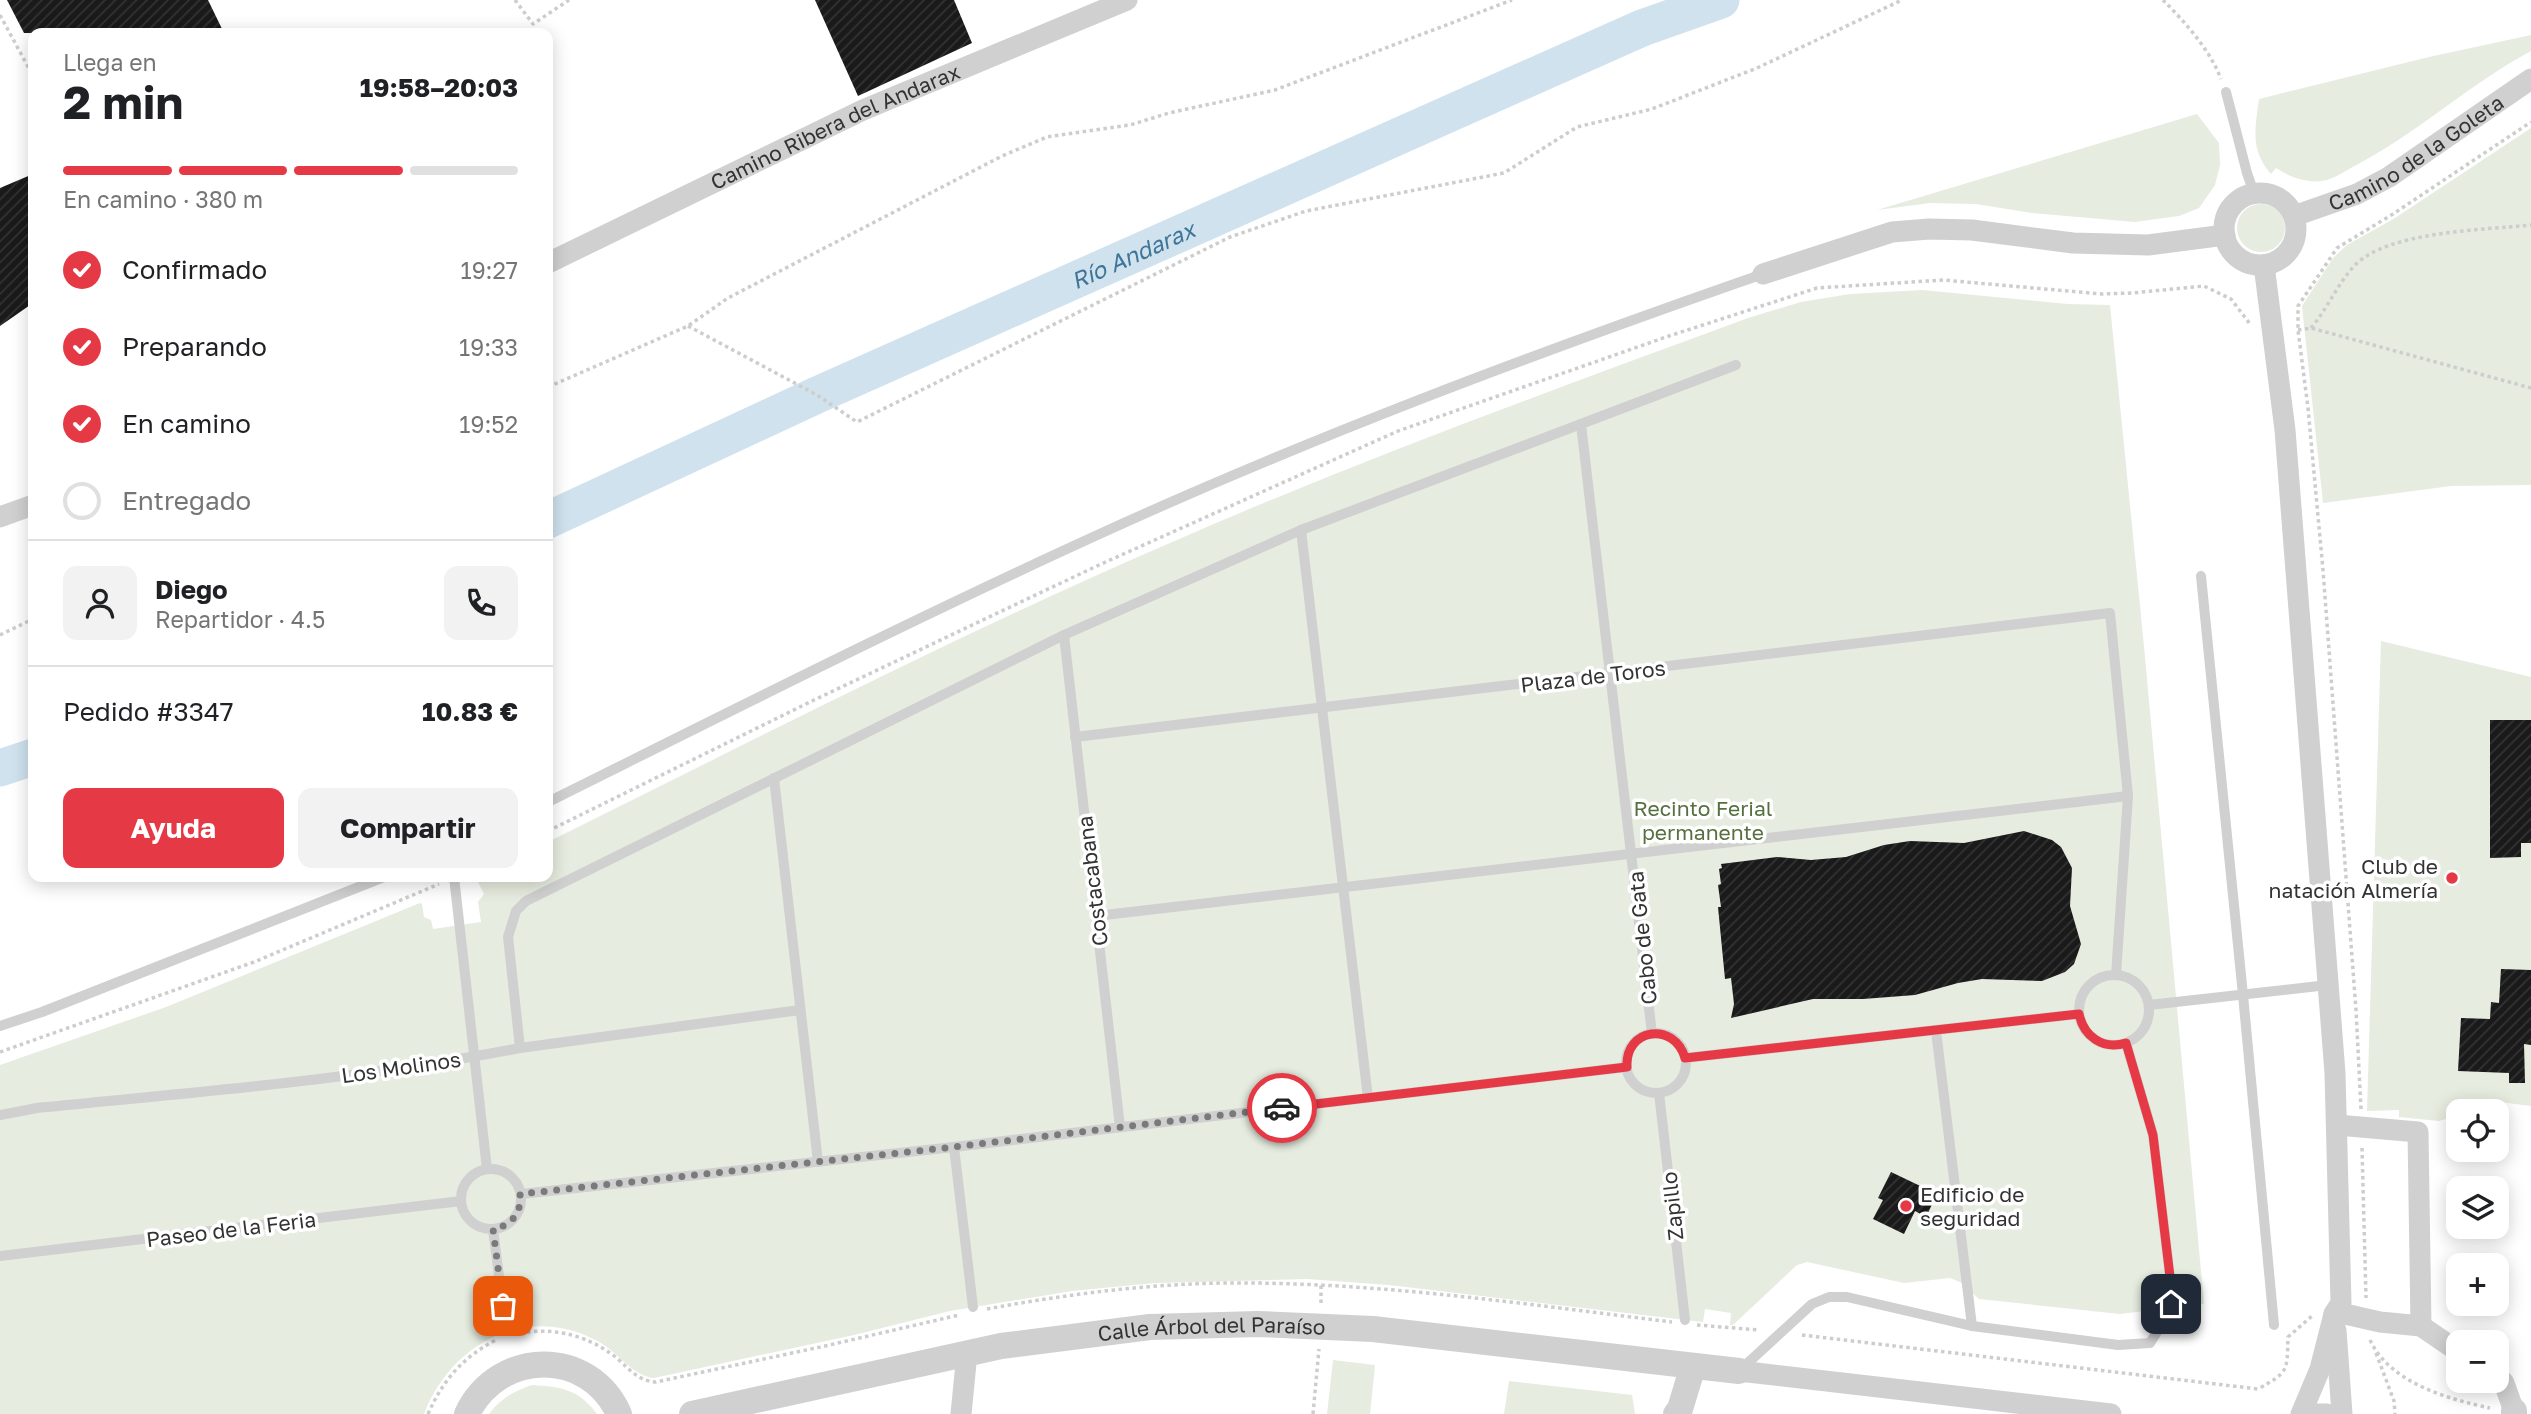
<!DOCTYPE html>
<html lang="es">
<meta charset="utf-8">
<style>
:root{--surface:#fff;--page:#f2f2f2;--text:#202124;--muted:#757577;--line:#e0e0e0;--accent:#e63946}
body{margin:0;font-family:"Golos Text",sans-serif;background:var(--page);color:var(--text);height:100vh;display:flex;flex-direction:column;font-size:26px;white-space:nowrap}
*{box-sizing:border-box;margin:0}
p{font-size:23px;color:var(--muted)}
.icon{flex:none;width:38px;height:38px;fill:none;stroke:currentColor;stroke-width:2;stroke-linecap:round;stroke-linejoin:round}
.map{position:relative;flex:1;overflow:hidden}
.side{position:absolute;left:28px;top:28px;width:525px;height:854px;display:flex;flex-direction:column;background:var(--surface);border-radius:14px;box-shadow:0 4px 18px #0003}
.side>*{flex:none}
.controls{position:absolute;left:2446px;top:1099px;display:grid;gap:14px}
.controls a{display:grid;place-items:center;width:63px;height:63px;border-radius:14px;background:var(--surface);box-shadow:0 4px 18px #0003;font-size:35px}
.pin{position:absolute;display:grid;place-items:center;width:60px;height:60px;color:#fff;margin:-30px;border-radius:14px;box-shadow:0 4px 10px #0006}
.courier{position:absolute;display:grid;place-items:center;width:70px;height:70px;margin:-35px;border:5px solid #e63946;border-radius:50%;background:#fff;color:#222;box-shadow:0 2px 9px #0007}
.headline em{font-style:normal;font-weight:700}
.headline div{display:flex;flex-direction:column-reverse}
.headline{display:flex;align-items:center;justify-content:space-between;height:119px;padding:0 35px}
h1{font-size:46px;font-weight:700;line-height:52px}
.bar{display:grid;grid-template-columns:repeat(4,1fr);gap:10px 7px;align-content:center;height:84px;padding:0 35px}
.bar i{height:9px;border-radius:5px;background:var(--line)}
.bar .on{background:var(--accent)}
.bar p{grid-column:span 4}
.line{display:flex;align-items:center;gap:18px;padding:0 35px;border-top:2px solid var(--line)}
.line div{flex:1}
.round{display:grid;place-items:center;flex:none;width:74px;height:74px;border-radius:14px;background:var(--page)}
ol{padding:0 35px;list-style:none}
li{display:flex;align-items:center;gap:21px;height:77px}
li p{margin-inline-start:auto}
li .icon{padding:7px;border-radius:50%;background:var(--accent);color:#fff;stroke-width:4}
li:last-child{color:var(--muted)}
li i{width:38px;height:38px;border:4px solid var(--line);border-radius:50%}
.primary-button{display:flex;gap:14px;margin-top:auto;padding:14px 35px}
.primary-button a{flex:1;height:80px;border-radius:14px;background:var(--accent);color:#fff;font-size:28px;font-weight:700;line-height:80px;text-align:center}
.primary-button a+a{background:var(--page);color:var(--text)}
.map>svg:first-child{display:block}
.green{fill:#e6ecdf}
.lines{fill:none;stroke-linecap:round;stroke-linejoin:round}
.river{stroke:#cfe2ee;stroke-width:37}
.building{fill:url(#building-hatch)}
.path{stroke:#cdcdcd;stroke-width:3.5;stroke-dasharray:3.5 3.5;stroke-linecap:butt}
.service{stroke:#d0d0d0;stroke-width:10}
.minor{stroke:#d0d0d0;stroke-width:21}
.tertiary{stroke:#d0d0d0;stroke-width:26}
.done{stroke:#7a7a7a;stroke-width:7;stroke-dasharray:0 12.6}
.route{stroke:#e63946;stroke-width:9}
.poi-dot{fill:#e63946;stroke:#fff;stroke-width:2.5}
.labels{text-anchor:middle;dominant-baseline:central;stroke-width:7;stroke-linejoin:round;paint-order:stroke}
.street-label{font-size:21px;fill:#333;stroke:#fff}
.park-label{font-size:21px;fill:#56703f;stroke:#fff}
.poi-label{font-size:21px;fill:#333;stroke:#fff;text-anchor:end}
.water-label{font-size:23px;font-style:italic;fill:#3f7597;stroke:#fff}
</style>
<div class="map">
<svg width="2531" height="1414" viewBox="0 0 2531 1414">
<defs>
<pattern id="building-hatch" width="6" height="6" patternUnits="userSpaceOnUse" patternTransform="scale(1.75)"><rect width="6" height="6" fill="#1a1a1a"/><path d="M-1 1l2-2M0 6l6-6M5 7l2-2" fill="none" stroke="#333"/></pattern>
</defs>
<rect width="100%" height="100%" fill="#fff"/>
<g class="green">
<path d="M2531,35V51C2471,83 2420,131 2360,163C2348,169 2335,179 2322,181C2305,183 2290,177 2276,168L2271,174C2250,150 2255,129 2259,99L2429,57Z"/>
<path d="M2197,114L2219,143L2220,165L2215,185L2199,208L2179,216L2135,222L2032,213L1976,204L1930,203L1877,210Z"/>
<path d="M2531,128V485L2451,486L2323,503L2302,306L2333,258L2347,245L2395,218Z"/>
<circle cx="2261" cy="228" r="24"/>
<path d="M1922,290L2068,304L2110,305L2144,646L2204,1304L2120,1314L1979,1299L1960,1282L1950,1278L1904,1283L1807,1262L1797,1265L1733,1325H1730L1731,1313L1705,1309L1703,1322L1389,1285L1307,1279L1155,1283L1072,1291L950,1311L854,1335L654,1378C633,1376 619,1354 601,1343C529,1302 452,1341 424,1414H0V1065L166,1007L420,903L422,904L424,917L431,920L433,929L481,922L478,902L484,894L478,882L484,877H548V842C756,739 963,632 1177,540C1364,458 1556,389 1748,318L1801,302L1850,294Z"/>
<path d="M2381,641L2531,677V1106L2500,1102L2472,1111H2459V1115L2439,1121L2399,1117V1110L2367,1111Z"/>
<path d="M1333,1360L1375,1365L1370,1414H1327Z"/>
<path d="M1509,1381L1632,1395L1635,1414H1504Z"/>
<path d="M532,1385C562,1387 578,1389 597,1414H489C500,1399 514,1391 532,1385Z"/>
</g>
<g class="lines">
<g class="river">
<path id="s1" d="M548,520L817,395L1642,28L1721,0"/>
<path d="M0,768L33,757"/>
</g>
</g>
<g class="building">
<path d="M7,0H208L224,33H24Z"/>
<path d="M815,0H954L972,43L858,96Z"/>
<path d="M33,174V303L0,326V188Z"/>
<path d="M2490,720H2531V843H2521V857L2490,858Z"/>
<path d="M2024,831L2052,840L2061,847L2072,868L2070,906L2081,944L2074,964L2065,972L2042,981L1982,979L1958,983L1915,995L1863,999H1813L1731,1018L1734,1004L1731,978L1725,979L1718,907H1721L1718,885L1721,884L1719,869L1722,868L1721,864L1777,857L1811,860L1846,857L1884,845L1910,841L1964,843Z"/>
<path d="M2501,969L2531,970V1045L2524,1044L2525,1083H2509V1073L2458,1071L2461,1018L2490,1019L2491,1002L2499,1003Z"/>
<path d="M1891,1172L1937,1194L1926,1217L1915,1211L1904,1234L1873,1219L1883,1200L1878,1198Z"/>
</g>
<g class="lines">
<g class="path">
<path d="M515,0L533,24L569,0"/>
<path d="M2163,0C2185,22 2210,50 2221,79"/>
<path d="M0,15L33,76"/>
<path d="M688,326L817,395L857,422L1230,237L1306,211L1504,173L1577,127L1652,109L1757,68L1902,0"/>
<path d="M2311,328C2327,309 2337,285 2354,266C2387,231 2484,230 2531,225"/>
<path d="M2298,330L2311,328L2531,388"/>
<path d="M548,387L688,326L728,298L1002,156L1047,137L1130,125L1169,113L1275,90L1512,0"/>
<path d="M0,635L33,619"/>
<path d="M548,831L814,700L1099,565L1398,431L1669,336L1817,288L1943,280L2102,294L2132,293L2204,286L2231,299L2250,324"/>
<path d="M0,1052L254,962L439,884"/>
<path d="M2361,1109L2356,1010L2323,570L2308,408L2298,330V306L2337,248L2393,214L2531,122"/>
<path d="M2362,1148L2366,1298"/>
<path d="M1321,1303V1284"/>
<path d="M987,1309C1073,1293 1162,1282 1250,1283C1391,1284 1532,1305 1672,1322"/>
<path d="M1697,1325L1759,1330"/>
<path d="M520,1333C556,1327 591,1336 619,1360C631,1371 639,1381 656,1382L825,1346L959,1315"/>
<path d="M1802,1335L2258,1389C2289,1372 2287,1371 2288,1337L2312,1316"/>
<path d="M2370,1340C2390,1383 2448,1399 2490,1408"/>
<path d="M2376,1353L2394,1401L2395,1414"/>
<path d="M428,1414C443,1380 463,1357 496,1340"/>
<path d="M1313,1414L1319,1349"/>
</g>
<g class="service">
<path d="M2226,92L2247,173L2254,193"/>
<path d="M1301,530L1368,1098"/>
<path d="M2201,576L2243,995L2274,1325"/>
<path d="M1064,635L1120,1127"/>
<path d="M1075,737L2110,613L2128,796L2116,975"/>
<path d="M774,778L818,1162"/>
<path d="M548,802C729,712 909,621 1093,537C1311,437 1536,353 1763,274"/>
<path d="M454,877L487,1169"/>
<path d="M1096,916L2128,796"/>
<circle cx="2114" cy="1010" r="35"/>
<path d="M2149,1005L2328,985"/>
<path d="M0,1026L42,1012L384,877"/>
<path d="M1936,1031L1972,1326"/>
<circle cx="1656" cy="1063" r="30"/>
<path d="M1652,1034L1581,424L1736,365"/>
<path d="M520,1048L508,937L516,911L526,901L1064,635L1301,530L1581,424"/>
<path d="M1685,1058L2079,1014"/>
<path d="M1659,1093L1685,1320"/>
<path d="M0,1115L37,1108C198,1092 361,1079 520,1048L800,1010"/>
<path d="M954,1147L973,1307"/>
<circle cx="491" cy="1199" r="30"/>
<path d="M521,1194L954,1147L1627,1067"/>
<path d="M493,1229L506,1331"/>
<path d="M0,1256L461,1201"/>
<path d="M1739,1371L1812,1304L1829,1297H1847L1972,1326L2118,1345L2150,1343L2170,1311L2171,1285L2153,1135L2126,1043"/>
</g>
<g class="minor">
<circle cx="2260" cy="229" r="36"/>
<path id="s2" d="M2294,216L2357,194L2389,177L2531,79"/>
<path id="s3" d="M548,263L863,110L1127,0"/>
<path d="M2264,265L2285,430L2335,1073L2341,1303L2334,1314L2320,1369L2301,1414"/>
<path d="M1763,274L1892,232L1929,229L1972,230L2073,243L2148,245L2225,235"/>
<path d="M0,517L33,505"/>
<path d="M2334,1314H2345L2380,1322L2421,1326L2418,1132L2337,1125"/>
<path d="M2421,1326L2459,1352"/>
<path d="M2336,1330L2342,1414"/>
<path d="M1739,1371L2111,1414"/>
<path d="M2497,1375L2504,1383L2514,1411"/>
<path d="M961,1414L967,1353"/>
<path d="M2307,1414H2327"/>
</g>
<g class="tertiary">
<path d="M2514,1411V1414"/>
<path d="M467,1414C498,1349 589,1347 619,1414"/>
<path id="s4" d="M692,1414L1001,1346L1150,1327L1258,1324L1373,1329L1739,1371"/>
<path d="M1676,1414L1680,1409L1693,1366"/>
</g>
</g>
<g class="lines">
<path class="done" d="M503,1306L493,1229C511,1226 522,1213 520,1194L954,1147L1282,1108"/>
<path class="route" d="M1282,1108L1627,1067C1625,1028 1674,1021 1685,1058L2079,1014C2084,1037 2103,1050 2126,1043L2153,1135L2171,1285V1304"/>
</g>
<g class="poi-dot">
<circle cx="2452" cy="878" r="7"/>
<circle cx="1906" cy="1206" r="7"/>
</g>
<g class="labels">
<g class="street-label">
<text stroke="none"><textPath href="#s3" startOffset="318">Camino Ribera del Andarax</textPath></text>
<text stroke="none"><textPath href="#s2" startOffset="138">Camino de la Goleta</textPath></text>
<text transform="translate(1593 676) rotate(-7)">Plaza de Toros</text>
<text transform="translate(1092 881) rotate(-97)">Costacabana</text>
<text transform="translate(1642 938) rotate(-96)">Cabo de Gata</text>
<text transform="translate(401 1067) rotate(-8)">Los Molinos</text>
<text transform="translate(1672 1206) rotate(-96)">Zapillo</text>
<text transform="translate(231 1229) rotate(-7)">Paseo de la Feria</text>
<text stroke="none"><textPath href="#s4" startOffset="528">Calle Árbol del Paraíso</textPath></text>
</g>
<g class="park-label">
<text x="1703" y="808">Recinto Ferial<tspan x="1703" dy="24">permanente</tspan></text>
</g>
<g class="poi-label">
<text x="2438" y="866">Club de<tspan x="2438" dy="24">natación Almería</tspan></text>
<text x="1920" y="1194" text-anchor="start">Edificio de<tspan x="1920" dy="24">seguridad</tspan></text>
</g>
<g class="water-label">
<text stroke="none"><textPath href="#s1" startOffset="642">Río Andarax</textPath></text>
</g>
</g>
</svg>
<div class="controls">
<a><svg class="icon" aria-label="locate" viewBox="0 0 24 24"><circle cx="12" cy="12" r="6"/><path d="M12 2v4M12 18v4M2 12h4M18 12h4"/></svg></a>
<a><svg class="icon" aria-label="layers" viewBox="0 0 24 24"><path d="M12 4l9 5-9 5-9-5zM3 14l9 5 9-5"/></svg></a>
<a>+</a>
<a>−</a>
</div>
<div class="pin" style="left:503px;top:1306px;background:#ea580c"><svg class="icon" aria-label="bag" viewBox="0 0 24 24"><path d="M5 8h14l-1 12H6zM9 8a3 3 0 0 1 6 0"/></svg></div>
<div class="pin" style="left:2171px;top:1304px;background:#1f2937"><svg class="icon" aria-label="home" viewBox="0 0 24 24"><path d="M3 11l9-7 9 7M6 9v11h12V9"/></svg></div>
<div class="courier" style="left:1282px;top:1108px"><svg class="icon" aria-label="car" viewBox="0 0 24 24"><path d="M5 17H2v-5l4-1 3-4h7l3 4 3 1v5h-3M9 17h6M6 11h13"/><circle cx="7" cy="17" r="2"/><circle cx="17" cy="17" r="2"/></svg></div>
<section class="side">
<div class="headline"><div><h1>2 min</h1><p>Llega en</p></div><em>19:58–20:03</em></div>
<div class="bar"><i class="on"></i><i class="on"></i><i class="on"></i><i></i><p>En camino · 380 m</p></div>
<ol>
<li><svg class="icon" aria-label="check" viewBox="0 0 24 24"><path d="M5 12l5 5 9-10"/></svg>Confirmado<p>19:27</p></li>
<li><svg class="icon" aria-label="check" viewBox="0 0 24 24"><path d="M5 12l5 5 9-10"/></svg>Preparando<p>19:33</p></li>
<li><svg class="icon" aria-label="check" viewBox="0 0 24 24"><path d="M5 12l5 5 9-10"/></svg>En camino<p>19:52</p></li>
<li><i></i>Entregado</li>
</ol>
<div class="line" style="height:126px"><a class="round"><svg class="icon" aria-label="person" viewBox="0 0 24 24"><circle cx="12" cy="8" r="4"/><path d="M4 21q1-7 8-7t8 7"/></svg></a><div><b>Diego</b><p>Repartidor · 4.5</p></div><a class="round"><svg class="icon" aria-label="phone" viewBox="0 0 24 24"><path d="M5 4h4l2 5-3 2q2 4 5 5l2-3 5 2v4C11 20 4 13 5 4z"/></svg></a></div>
<div class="line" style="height:91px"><div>Pedido #3347</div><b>10.83 €</b></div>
<div class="primary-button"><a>Ayuda</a><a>Compartir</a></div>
</section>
</div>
